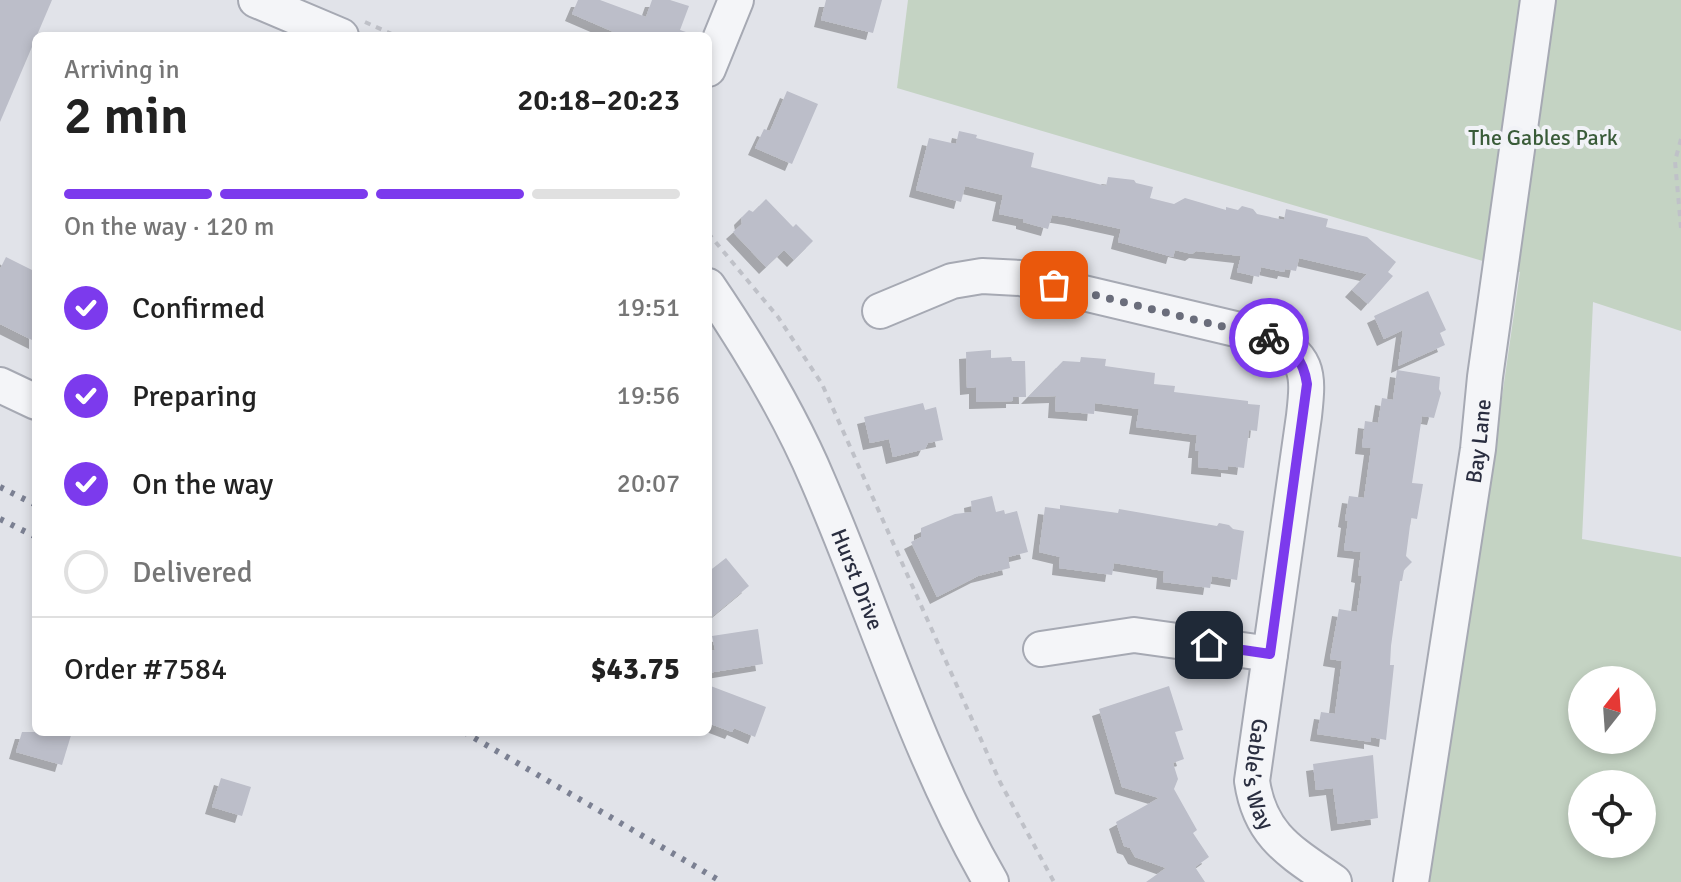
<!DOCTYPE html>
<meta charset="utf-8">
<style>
:root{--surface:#fff;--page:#f2f2f2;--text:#222;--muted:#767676;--line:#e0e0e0;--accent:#7c3aed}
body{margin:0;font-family:Signika,sans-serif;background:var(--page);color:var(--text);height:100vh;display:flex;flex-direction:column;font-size:30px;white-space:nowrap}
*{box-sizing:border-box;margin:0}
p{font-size:26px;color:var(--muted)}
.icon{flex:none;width:44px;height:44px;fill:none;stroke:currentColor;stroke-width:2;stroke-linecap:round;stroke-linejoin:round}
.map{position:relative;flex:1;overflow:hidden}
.drawer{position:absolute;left:32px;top:32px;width:680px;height:704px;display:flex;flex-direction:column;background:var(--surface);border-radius:12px;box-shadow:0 4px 12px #0003}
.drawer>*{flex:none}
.needle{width:52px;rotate:17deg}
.controls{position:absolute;left:1568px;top:666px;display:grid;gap:16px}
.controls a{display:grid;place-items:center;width:88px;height:88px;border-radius:50%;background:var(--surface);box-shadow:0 4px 12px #0003;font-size:40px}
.pin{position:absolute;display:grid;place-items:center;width:68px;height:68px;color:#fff;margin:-34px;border-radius:16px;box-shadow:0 4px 12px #0006}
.courier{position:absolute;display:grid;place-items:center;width:80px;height:80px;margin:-40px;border:6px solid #7c3aed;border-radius:50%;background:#fff;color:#222;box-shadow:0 2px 10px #0007}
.head em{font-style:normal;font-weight:600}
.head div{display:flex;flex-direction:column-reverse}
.head{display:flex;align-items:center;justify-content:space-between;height:136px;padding:0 32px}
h1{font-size:52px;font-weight:600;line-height:60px}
.bar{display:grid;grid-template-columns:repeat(4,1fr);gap:12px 8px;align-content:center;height:96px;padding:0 32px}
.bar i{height:10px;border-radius:6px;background:var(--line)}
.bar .selected{background:var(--accent)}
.bar p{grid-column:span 4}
.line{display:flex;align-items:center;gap:20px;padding:0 32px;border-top:2px solid var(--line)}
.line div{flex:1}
ol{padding:0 32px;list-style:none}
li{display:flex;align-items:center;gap:24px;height:88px}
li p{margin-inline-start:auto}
li .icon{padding:8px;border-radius:50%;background:var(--accent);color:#fff;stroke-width:4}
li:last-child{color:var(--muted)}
li i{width:44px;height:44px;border:4px solid var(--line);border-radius:50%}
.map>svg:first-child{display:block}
.green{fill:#c4d3c3;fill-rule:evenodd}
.building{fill:#bcbec9;filter:url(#shadow)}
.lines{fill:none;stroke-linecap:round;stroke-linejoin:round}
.minor-casing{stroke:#a6a9b3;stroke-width:38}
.path{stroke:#bfc1c8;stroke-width:4;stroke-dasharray:6 6;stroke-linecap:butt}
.minor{stroke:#f4f5f8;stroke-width:34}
.rail{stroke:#7b8092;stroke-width:6;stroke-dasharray:4 8;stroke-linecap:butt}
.done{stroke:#6a6d7b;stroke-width:8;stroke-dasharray:0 14.4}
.route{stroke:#7c3aed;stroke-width:10}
.labels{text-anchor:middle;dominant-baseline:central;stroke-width:8;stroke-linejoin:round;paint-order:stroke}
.park-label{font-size:22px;fill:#395b38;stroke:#f1f2f7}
.street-label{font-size:22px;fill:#2a2e40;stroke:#f1f2f7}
</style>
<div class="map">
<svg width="1681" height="882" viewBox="0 0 1681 882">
<defs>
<filter id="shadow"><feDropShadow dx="-7" dy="7" stdDeviation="0" flood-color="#0004"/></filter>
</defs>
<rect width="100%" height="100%" fill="#e1e3e9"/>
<path class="green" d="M908,0H1681V331L1593,302L1582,539L1681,557V882H1423L1478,563L1520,272L897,88ZM1582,680H1642V740H1582ZM1582,784H1642V844H1582Z"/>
<g class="building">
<path d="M0,0H52L0,122Z"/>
<path d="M578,0H600L646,17L652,0H670L689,6L680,30L692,34L691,36H623L572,14Z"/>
<path d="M826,0H882L873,33L821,20Z"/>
<path d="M787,91L818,104L792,164L755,148L764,129L770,131Z"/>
<path d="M959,131L977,135L976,138L1034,153L1031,167L1106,186L1108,177L1134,180L1136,183L1153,187L1150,198L1174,204L1185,198L1226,210V207L1238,210L1242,206L1253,209L1257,214L1284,220L1286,209L1328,219L1326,227L1367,237L1396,262L1388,272L1393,276L1368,304L1352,290L1367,274L1299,258L1296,271L1285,269L1284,272L1261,267L1259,277L1237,272L1241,256L1196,251L1192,254L1175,250L1173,257L1118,242L1121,229L1071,218L1052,215L1048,229L1023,222V219L999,214L1003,195L965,186L961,202L916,190L929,138L956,144Z"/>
<path d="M766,199L793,227L796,224L813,241L794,260L784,250L766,267L733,232L742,224L741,218L749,210L753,212Z"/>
<path d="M6,257L36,272V342L0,324V269Z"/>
<path d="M1428,291L1446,330L1440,333L1445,345L1398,366L1403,330L1384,339L1374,316Z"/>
<path d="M991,350V358L1011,357L1012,361H1025L1026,397H1013V401L976,402V387L967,388L966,352Z"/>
<path d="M1081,357L1106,359L1105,366L1155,373L1154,384L1175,386L1174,392L1248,401V404L1260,405L1257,431L1249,430L1244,468L1228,466V470L1198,467L1199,451H1195L1197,435L1136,427L1139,409L1095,403L1094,414L1055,411L1056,396L1028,397L1063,361L1080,362Z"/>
<path d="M1397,370L1440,377L1439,389L1441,393L1434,418L1422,416L1412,483L1423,484L1417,519L1411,518L1406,556L1412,562L1404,570L1402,581H1400L1391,646L1390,665H1394L1386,740L1371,737V742L1317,734L1321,712L1335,714L1342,661L1330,659L1339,609L1357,612L1362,576L1358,575L1361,552L1344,550L1348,521L1345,520L1349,496L1364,498L1371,448L1362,447L1365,421L1378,423L1382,398L1393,400Z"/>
<path d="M923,403L925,410L936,407L943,440L928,443L925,449L893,457L889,439L870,443L864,417Z"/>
<path d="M992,496L996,512L1004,510L1005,514L1017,511L1028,552L1008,557L1010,568L978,576L937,597L911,542L921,537V528L955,514L972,512L971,501Z"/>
<path d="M1060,505L1118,513L1119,509L1217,526L1219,523L1229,525L1233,529L1244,531L1237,580L1212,576L1210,588L1163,582L1164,571L1114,563L1112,575L1059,568L1060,557L1039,552L1045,507L1060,509Z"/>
<path d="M726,558L749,586L708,620V572Z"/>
<path d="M758,629L763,664L708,673V651L715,650L712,636Z"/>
<path d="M708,685L766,707L755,737L734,728L732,732L708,723Z"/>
<path d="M1169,686L1183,730L1175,732L1184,759L1173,763L1178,779L1174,789L1197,830L1193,833L1209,857L1195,867L1205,882H1146L1166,868L1135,857L1130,848L1124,846L1116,822L1159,798L1122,787L1099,709Z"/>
<path d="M22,732H72L62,765L16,752Z"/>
<path d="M1373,755L1378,818L1338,824L1333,788L1316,790L1313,764Z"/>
<path d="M221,778L251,787L242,816L212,807Z"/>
</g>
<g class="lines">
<defs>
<g id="minor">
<path d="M256,0L341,36"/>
<path d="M708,69L736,0"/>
<path id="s1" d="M708,286C750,348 789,412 818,481C876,615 918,756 991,882"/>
<path id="s2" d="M880,311L952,281L982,276L1020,278L1265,336C1309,356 1309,372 1304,416L1252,781C1260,836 1291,852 1334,882"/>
<path d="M0,385L36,402"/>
<path d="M1041,649L1134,635L1270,654"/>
<path id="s3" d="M1411,882L1478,449L1485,377L1538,0"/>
</g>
</defs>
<use href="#minor" class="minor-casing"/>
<g class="path">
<path d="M365,22L396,36"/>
<path d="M1681,139L1675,161L1681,228"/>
<path d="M708,233L778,317L822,384L1000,782L1054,882"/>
</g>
<use href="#minor" class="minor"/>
<g class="rail">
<path d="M0,487L36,505"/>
<path d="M0,519L36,537"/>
<path d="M464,732L722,882"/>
</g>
</g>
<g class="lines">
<path class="done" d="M1054,285L1269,338"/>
<path class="route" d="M1209,645L1270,654L1307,384C1303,358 1293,349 1269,338"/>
</g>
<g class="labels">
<g class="park-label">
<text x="1543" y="137">The Gables Park</text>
</g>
<g class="street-label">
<text stroke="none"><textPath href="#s3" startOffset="446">Bay Lane</textPath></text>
<text stroke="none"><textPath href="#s1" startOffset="330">Hurst Drive</textPath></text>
<text stroke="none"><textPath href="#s2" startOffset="860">Gable's Way</textPath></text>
</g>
</g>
</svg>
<div class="controls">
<a><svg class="needle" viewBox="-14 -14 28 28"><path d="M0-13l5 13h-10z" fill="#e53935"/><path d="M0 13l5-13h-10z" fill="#767676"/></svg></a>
<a><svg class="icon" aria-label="locate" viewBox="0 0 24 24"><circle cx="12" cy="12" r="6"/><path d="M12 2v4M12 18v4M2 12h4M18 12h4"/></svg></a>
</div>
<div class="pin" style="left:1054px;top:285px;background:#ea580c"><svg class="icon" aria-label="bag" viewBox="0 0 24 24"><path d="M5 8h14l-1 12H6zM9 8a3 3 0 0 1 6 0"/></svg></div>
<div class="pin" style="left:1209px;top:645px;background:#1f2937"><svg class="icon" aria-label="home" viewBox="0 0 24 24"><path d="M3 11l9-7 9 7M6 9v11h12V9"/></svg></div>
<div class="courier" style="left:1269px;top:338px"><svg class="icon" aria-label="bike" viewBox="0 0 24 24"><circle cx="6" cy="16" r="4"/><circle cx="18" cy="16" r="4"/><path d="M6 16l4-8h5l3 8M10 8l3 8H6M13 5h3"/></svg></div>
<section class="drawer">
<div class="head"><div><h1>2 min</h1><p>Arriving in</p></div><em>20:18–20:23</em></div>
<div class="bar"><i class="selected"></i><i class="selected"></i><i class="selected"></i><i></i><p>On the way · 120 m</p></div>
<ol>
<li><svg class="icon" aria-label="check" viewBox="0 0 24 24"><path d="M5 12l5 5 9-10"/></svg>Confirmed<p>19:51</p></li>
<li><svg class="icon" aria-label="check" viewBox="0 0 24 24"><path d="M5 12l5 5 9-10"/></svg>Preparing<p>19:56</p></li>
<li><svg class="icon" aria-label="check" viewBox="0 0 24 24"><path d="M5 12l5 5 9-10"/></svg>On the way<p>20:07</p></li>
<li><i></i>Delivered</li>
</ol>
<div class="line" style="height:104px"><div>Order #7584</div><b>$43.75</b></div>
</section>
</div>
